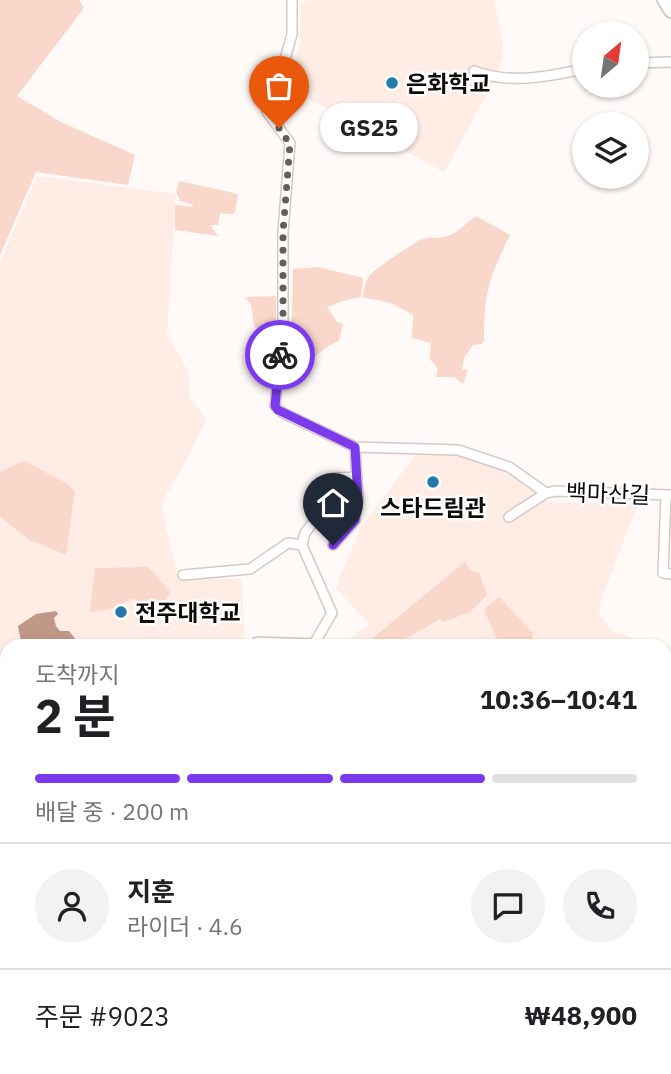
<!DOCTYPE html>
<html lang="ko">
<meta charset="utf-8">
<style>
:root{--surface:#fff;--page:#f2f2f2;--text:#202124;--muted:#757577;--line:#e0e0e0;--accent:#7c3aed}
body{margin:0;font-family:"IBM Plex Sans","Noto Sans KR",sans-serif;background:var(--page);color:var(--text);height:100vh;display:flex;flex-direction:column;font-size:26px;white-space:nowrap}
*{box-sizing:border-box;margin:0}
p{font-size:23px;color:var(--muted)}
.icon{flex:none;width:38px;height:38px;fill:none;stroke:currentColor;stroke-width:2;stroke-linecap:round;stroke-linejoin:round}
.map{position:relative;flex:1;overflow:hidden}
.sheet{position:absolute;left:0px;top:639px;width:672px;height:436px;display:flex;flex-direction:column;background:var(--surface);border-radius:21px 21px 0 0;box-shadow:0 2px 5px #0004}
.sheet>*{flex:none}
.needle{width:46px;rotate:29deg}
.fabs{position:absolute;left:572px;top:21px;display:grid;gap:14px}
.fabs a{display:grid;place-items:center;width:77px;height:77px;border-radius:50%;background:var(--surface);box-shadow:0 2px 5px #0004;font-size:35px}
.pin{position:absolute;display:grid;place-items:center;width:60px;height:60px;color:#fff;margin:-72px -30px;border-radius:50% 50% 50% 0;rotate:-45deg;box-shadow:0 0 7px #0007}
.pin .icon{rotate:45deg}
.courier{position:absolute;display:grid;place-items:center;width:70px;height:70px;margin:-35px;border:5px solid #7c3aed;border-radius:50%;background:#fff;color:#222;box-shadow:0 2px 9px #0007}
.bubble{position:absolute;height:49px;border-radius:24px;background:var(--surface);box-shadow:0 2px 5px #0004;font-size:23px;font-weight:700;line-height:49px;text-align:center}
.head em{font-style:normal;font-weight:700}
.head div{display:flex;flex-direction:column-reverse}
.head{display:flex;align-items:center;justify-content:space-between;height:119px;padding:0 35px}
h1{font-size:46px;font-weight:700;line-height:52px}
.bar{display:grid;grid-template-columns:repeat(4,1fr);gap:10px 7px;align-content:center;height:84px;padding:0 35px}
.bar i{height:9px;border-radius:5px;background:var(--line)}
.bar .active{background:var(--accent)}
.bar p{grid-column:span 4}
.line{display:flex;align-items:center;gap:18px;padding:0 35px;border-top:2px solid var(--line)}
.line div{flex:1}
.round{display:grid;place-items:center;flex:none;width:74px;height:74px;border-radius:37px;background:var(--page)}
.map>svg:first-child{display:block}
.built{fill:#feece5}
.green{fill:#f9d7ca}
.water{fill:#c09786}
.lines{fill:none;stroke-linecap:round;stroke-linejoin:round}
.minor-casing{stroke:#d6c9c4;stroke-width:12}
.secondary-casing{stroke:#d6c9c4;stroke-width:16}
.minor{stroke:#fff;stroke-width:9}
.secondary{stroke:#fff;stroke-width:12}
.done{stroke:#635e5c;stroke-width:7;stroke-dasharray:0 12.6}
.route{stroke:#7c3aed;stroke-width:9}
.poi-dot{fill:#2379a8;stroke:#fff;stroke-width:2.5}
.labels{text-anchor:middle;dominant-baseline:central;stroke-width:5;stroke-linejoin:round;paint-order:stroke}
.poi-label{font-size:23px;font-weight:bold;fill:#0f0b09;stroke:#fff;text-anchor:start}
.street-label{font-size:23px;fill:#0f0b09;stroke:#fff}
</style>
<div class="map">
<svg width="671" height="1074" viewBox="0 0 671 1074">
<rect width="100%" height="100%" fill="#fff9f7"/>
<g class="built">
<path d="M311,0H494L504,51L496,78L444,172L290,88L300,44L301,3Z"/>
<path d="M37,176L176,194L167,332L189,374V396L206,419L189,455L161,504L178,579H242L244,645L260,646H7V1068H665V651L671,653V1074H0V263Z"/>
<path d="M417,453H455L495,466L551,503H638L601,599L599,615L613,631L652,646H339L370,625L336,588L360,529Z"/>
</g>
<g class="green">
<path d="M0,0H79L84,8L17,96L61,122L135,155L128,185L36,172L0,255Z"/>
<path d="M179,181L238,194L235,212L232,214L220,213L218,225H210L218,236L175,230V205L194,207L191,204L180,201L176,192Z"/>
<path d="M476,216L510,235C489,278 484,293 484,341L482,344L473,345L464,358L462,370H468L463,384L455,377H436L438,369L430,359L431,343L412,338L413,315L391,303L363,297C364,289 365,282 369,276C372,271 417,240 423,239C432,236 440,240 450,235C460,231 467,222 476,216Z"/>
<path d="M318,267L363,278L361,297L346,300L327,307L337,322L343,324L339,341L330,345L314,357L291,356L293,269Z"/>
<path d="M276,296V328L257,329L254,326L251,305L245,297Z"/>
<path d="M24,461L66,483L75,491L66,555L28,539L0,516V472Z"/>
<path d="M465,562L470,571L479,572L487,595L470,612L443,622L440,619L393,646H363Z"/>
<path d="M148,567L170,591L162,608L144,613L137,600L132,599L112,609L90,612L95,568Z"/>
<path d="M499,597L533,633L530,646H500L484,610Z"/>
<path d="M0,943L7,945V1031L0,1029Z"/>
<path d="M0,1037L7,1039V1068H23L21,1074H0Z"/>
<path d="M671,1050V1074H610L626,1068H665V1052Z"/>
</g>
<path class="water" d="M56,611L58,614L54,618L56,626L60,631H69L81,646H14L21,641L18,626L36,614Z"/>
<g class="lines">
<defs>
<g id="minor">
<path d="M292,0V34L272,107L267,112L290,143L283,232V331L275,406L283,413L355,447L458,450L509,467L546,493"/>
<path d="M637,63L671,62"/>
<path d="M474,71C511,85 548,76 584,69"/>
<path d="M666,495L663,573L671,574"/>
<path d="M509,517L546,493L556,491L671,495"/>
<path d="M333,545L355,520L358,499L355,447"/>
<path d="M183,575L250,569L288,543L302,545"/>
<path d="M257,642L314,644L332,613L302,545L305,533L320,513L335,478L357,477"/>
</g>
<path id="secondary" d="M664,0L671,11"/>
</defs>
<use href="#minor" class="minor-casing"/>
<use href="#secondary" class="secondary-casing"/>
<use href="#minor" class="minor"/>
<use href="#secondary" class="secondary"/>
</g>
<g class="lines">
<path class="done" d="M279,128L290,144L283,232V331L280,355"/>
<path class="route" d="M280,355L275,406L278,410L355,447L358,499L355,520L333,545"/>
</g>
<g class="poi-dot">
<circle cx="392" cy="83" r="7"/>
<circle cx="433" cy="482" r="7"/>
<circle cx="121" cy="612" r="7"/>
</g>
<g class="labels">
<g class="poi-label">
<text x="406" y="83">은화학교</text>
<text x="433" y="507" text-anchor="middle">스타드림관</text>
<text x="135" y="612">전주대학교</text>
</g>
<g class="street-label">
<text transform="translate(608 493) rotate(2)">백마산길</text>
</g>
</g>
</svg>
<div class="fabs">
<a><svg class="needle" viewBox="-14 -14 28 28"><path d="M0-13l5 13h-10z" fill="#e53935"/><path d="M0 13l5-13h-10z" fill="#757577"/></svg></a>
<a><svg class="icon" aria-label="layers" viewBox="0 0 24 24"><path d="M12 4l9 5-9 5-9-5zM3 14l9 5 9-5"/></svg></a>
</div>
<div class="pin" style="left:279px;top:128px;background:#ea580c"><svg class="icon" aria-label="bag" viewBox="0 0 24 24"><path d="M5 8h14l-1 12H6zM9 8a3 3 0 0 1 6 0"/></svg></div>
<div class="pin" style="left:333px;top:545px;background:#1f2937"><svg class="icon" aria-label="home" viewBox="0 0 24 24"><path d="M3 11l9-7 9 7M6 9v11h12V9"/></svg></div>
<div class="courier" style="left:280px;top:355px"><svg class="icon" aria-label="bike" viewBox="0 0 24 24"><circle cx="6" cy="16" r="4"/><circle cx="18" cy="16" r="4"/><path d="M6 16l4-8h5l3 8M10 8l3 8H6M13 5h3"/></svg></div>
<div class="bubble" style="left:320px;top:103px;width:98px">GS25</div>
<section class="sheet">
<div class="head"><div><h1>2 분</h1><p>도착까지</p></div><em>10:36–10:41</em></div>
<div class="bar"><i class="active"></i><i class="active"></i><i class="active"></i><i></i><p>배달 중 · 200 m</p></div>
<div class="line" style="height:126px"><a class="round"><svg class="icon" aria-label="person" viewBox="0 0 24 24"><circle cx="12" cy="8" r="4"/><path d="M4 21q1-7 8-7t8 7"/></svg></a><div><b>지훈</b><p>라이더 · 4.6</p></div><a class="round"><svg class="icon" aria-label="chat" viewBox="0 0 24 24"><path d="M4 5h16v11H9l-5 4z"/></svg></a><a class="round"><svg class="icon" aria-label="phone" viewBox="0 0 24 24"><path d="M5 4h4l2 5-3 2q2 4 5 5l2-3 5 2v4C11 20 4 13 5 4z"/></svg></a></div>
<div class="line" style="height:91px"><div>주문 #9023</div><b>₩48,900</b></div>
</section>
</div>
